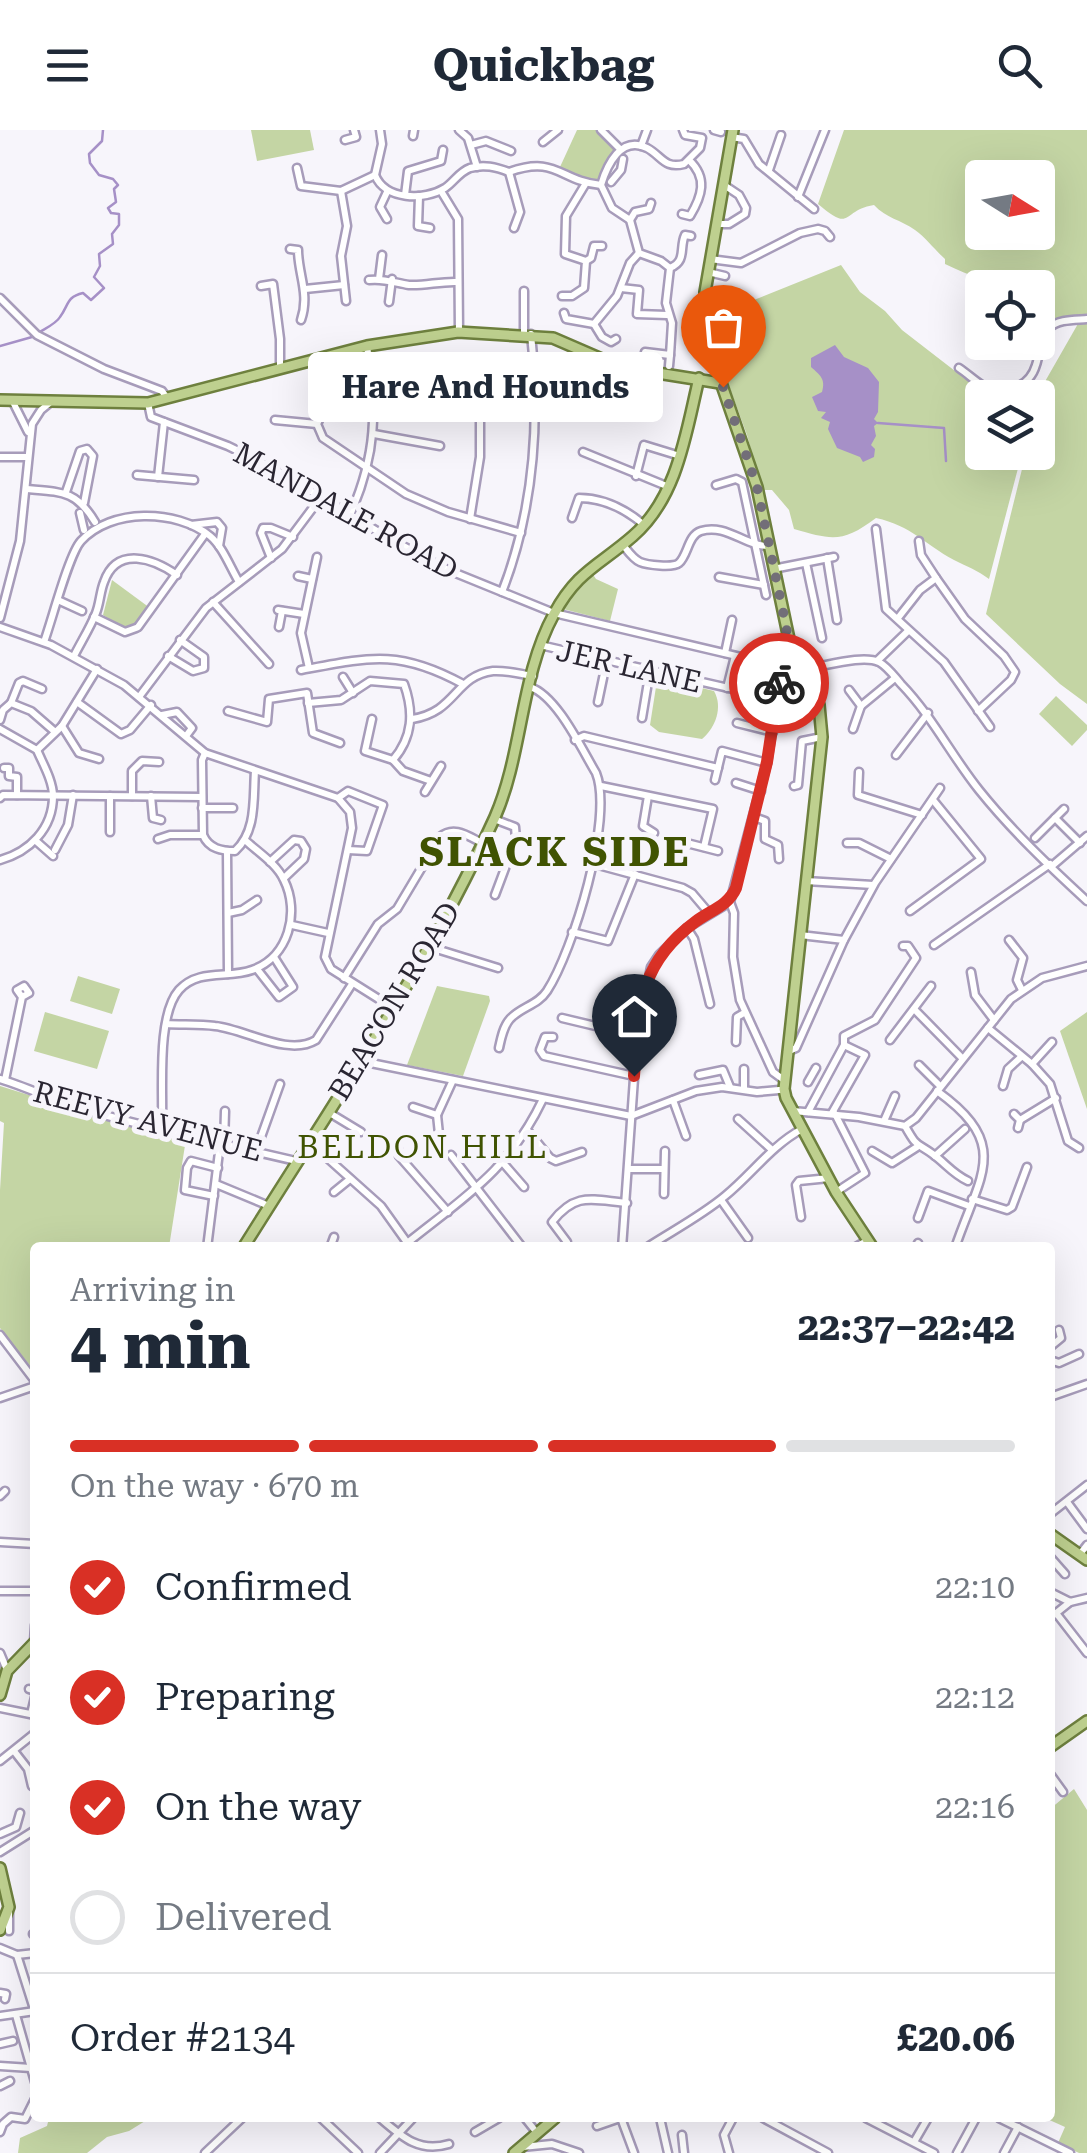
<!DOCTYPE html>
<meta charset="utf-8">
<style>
:root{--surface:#fff;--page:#f2f2f3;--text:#1f2937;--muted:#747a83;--line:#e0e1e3;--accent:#d93025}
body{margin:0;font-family:"Roboto Serif",serif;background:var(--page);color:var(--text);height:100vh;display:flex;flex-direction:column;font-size:38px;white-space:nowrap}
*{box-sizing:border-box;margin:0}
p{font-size:32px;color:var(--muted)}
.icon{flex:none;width:55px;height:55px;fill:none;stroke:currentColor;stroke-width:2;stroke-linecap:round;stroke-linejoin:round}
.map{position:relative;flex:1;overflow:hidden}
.panel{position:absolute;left:30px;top:1112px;width:1025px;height:880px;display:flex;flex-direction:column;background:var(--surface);border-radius:10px;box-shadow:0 10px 40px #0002}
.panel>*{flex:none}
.needle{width:65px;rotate:101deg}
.tools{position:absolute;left:965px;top:30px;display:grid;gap:20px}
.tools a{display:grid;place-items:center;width:90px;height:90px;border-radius:10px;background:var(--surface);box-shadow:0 10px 40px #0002;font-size:50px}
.pin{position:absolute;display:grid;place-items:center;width:85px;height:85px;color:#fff;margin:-102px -42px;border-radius:50% 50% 50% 0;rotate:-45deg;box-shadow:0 0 10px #0007}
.pin .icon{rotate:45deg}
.courier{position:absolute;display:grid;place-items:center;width:100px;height:100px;margin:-50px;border:8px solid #d93025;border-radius:50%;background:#fff;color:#222;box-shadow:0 2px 12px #0007}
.bubble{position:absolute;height:70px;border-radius:10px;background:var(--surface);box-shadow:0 10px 40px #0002;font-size:32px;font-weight:700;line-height:70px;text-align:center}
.headline em{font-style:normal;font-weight:700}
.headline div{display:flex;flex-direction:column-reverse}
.headline{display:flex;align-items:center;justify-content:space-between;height:170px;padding:0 40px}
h1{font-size:65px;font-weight:700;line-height:75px}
.bar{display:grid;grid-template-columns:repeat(4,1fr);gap:15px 10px;align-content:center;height:120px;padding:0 40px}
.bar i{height:12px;border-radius:8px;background:var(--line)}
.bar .selected{background:var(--accent)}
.bar p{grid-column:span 4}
.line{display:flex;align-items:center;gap:25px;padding:0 40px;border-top:2px solid var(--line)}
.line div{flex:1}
ol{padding:0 40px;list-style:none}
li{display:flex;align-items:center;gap:30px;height:110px}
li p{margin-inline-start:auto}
li .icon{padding:10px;border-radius:50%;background:var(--accent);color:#fff;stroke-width:4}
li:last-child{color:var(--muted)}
li i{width:55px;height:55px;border:5px solid var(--line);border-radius:50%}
header{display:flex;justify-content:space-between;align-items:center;height:130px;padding:0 40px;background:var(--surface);font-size:45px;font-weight:700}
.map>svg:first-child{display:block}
.green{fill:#c4d5a4;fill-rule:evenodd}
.water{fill:#a690c7}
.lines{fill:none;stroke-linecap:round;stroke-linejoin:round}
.stream{stroke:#a690c7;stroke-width:2.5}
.minor-casing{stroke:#a79cba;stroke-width:11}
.major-casing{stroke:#6e803e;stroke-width:14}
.minor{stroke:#fff;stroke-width:6}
.major{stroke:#bed08f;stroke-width:9}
.done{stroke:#726e78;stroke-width:10;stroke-dasharray:0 18}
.route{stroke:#d93025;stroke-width:12}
.labels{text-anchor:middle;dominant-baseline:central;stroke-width:10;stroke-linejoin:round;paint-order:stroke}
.street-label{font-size:30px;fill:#2a2632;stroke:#f7f5fb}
.neighbourhood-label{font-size:32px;letter-spacing:2.5px;fill:#405302;stroke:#f7f5fb}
.district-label{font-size:40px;font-weight:bold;letter-spacing:2.5px;fill:#405302;stroke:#f7f5fb}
</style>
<header><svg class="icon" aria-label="menu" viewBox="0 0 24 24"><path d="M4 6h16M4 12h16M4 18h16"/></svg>Quickbag<svg class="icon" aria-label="search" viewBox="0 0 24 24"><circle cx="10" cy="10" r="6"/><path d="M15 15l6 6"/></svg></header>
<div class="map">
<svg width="1087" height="2023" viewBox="0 0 1087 2023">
<rect width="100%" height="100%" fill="#f7f5fb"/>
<g class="green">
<path d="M251,0H310L314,20L257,31Z"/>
<path d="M577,0H596L616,19L598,52L577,46L560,37Z"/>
<path d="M844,0H1087V187L1063,190L1042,207L1038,206V158C1003,157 976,149 945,134V129C935,120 926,108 915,100C901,90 886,88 874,75C841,80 853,104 818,74ZM982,48H1038V102H982Z"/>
<path d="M841,135L860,162L885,181L902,200L977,258L1017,267L982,268V322L1022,323L989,449C977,440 968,437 954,430C924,414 912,396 876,388C843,413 832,410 794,399L789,380L772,360H762L747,305L718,226L732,225L744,174Z"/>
<path d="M1079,192H1087V574L1060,554L986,484L1026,323L1038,322V276L1043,255Z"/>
<path d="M590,440L596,449L618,459L610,491L563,479L574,458Z"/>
<path d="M112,450L150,478L136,496L123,498L103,485Z"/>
<path d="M665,549L714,561C723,577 716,597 702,609L659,602L650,595L656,557Z"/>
<path d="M1056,566L1087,595V600L1072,616L1039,584Z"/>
<path d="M78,846L120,859L112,884L70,871Z"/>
<path d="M437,856L489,866L490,871L463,946L407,935Z"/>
<path d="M45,882L109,901L97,939L34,921Z"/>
<path d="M1087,882V979L1060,901Z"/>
<path d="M0,956L115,992L186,1009L169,1117L35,1118V1242L0,1198V1060L4,993L0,991Z"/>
<path d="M1074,1659L1087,1680V2023H1079L1058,2013L1065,1997L1045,1988H1050V1679Z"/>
<path d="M49,1988H150L129,2001L107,2007L87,2023H18L20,2008L47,1996Z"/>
</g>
<path class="water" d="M835,215L844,227L868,238L879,252L878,282L874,289L878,293L874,296L876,306L871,315L875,319L874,327L863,332L860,327L837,318L828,299L830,292L821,288L826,282L818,281L812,267L822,262C826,249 820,245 811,237V228Z"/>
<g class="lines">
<g class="stream">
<path d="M38,203C44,199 56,194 60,187C69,175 66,167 83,163L91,170L104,158L94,147L100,136L99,124L113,114L112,104L119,95V84L111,83L108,78L116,72L114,59L118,55L113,49L99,45L90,33L89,24L102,11L103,0"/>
<path d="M0,216L32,207"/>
<path d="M878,293L944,298L946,331"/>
</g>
<defs>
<g id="minor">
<path d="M459,0L468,8L477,37"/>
<path d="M601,0L620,19"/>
<path d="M714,0L721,2"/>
<path d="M413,6L414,0"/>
<path d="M731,7L744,9L759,34L814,79"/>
<path d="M345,10L356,7L354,0"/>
<path d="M543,12L558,0"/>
<path d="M471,15L486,11L511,21"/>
<path d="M641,16L647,0"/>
<path d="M297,38L301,56L341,61L375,45"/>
<path d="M769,40L781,5"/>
<path d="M509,42L520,82L514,98"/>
<path d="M375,45C385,70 424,71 445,58C454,52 459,42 470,38C484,34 496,37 509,42C557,25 559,51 601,55"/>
<path d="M375,45L382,14L380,0"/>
<path d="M611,52L621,40L623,29"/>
<path d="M601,55L612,78L630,90L639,123L661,131L670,138L666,173L672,193L670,225L645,222L644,234"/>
<path d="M601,55C607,35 621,5 647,18C662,26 664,39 684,34L700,18L702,8L685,5L683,0"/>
<path d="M341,61L347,96L341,126L346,171"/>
<path d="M441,61L458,89L459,202"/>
<path d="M405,65L408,41L441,31L443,20"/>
<path d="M419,66L418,96L430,98"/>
<path d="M798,67L825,0"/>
<path d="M682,84L690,86C702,66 708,48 689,30"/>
<path d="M387,89L380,77L387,62"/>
<path d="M630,90L635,82L649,79L651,73"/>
<path d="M718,94H729L745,84L746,78L739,65L724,55"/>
<path d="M290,119L298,120C298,144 310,164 301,190"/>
<path d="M710,129L741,133L800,103L818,99L825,101L830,107"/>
<path d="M586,131L591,128L594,116H602"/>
<path d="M670,138C687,131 679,118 685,105L691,106"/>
<path d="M708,142L725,146"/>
<path d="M379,149L382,125"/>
<path d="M369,150C384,148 395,153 409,155C425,156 441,151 458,152"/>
<path d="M261,156L273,154L280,209V238"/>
<path d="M621,158L639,160L637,184L667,185"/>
<path d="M305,159L344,155"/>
<path d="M524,161V204"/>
<path d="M562,166H572L584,158L586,131L565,124L566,86L586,53"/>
<path d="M0,168L37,205L104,239L162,261L167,268"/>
<path d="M389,172L392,149"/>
<path d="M564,183L566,189L594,194L617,166L630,133L639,123"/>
<path d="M594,194L602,207L611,212L616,209"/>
<path d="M669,236L670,225"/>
<path d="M959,238C968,244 976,252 985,257C1006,267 1030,256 1036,235C1040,223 1040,207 1049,198C1058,189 1075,190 1087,189"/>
<path d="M12,270L28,302"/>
<path d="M148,273L151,287L228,316L271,337L392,410L448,440L554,483L779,536"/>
<path d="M275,290L317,294"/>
<path d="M374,304L440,316"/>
<path d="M583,322L669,357"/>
<path d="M0,327H28"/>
<path d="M137,345L194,350"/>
<path d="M636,346L644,315L680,326"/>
<path d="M158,347L164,292"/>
<path d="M716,355L736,349L742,352L766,465"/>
<path d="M26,359C61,362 76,360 95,392"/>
<path d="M66,362L80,321L87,319L93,326L84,373"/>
<path d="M80,383L84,400"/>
<path d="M350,385C377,324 377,280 367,216"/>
<path d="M572,388L579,368C603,368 625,379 643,394"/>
<path d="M470,389L480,327V254"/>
<path d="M191,395L217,392L222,398L219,416"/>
<path d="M876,399L886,479L944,532L990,597"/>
<path d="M521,403L448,382L406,364L323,308L317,294L322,284L375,267L406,261L536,251"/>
<path d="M623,415C627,420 633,429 640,432C647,435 673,438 679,433C688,425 688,405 701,401C726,393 746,417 769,416"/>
<path d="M271,428L261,403L263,398H271L293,407"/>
<path d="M827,428L837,490"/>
<path d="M806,433L822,508"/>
<path d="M773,439L834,427"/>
<path d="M298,446L312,449"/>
<path d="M719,447L764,455"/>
<path d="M936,448L965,489L1004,526L1015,542L1011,550L978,581"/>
<path d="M502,462C534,380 540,291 531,204"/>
<path d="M60,471L82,481"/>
<path d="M213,472L269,534"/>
<path d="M278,480L304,484"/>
<path d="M94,487L125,502L136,498"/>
<path d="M0,488L20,411L32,294L41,280L52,271"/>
<path d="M898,488L920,460L936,448L921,425L919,411"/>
<path d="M0,497L51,515L124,555L205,623L338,668L350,682L352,698L325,827L331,839L393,878"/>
<path d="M138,497L205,404"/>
<path d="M279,497L282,481"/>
<path d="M44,512C52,490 69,424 81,411C111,378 176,379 210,406C223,417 230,437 239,452"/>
<path d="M540,515L777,569"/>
<path d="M725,523L732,490"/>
<path d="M74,526C81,512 90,498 96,483C100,473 100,462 104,452C117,415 154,429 177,445"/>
<path d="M168,526L193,541L204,538V527L180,510"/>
<path d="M877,531L908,501"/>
<path d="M309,538L301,503L317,427"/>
<path d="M803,539C823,537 862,524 879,532C888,537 894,546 901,554C932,586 951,625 979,660C1011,700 1049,736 1087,771"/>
<path d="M301,540C370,527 399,519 463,554"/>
<path d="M343,547L353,563"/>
<path d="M727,558L735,526"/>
<path d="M849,560L861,576"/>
<path d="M139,567L206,478L282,419L321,367"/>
<path d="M77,572L121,604L130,600L151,575"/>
<path d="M598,572L607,529"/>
<path d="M11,573L19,553L23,551L42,559"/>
<path d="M308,573L341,570L370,551L404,554C414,582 413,607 393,630"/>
<path d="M228,581L267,592L269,569L307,563L313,603L340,613"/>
<path d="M162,585L177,582L192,598L186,606"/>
<path d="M642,588L650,540"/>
<path d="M372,589L365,621L393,630L403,641L431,651"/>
<path d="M412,589C457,582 454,546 493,541C506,540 520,544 533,546"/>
<path d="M0,590L3,580L11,573L31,581L54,601"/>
<path d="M737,593L773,602"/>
<path d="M62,596L79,623L99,629"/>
<path d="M0,599L37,620C43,634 53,651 53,666C53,699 29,722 0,730"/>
<path d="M853,599L861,576L895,548"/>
<path d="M575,610L584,606L718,638"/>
<path d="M37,620L62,596L97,539"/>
<path d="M205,623L202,630L203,705C209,719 222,721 235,721C257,701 253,669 255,641"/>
<path d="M896,625L928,583"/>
<path d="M4,638H9V646L17,647V665"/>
<path d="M859,642L858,665L922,685"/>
<path d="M715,650L722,621L767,633"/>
<path d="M736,653L761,661"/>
<path d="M601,656L713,679L704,717"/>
<path d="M794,656L798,655L802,611L822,607"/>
<path d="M425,662L441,636"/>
<path d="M132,666V641L142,631L159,632"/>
<path d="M151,666L153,688L161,690"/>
<path d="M648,666L643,696L654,703"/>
<path d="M0,668L3,665L202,667"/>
<path d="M338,668L348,661L383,675L367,721L348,720"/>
<path d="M202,678H233"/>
<path d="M754,687L765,691V709L778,715L779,729"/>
<path d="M1055,688L1080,713"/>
<path d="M494,689L515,697L516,709L495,765"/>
<path d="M110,702V666"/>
<path d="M1035,708L1064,679"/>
<path d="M158,709L170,705H203"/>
<path d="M675,710L718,721"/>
<path d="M36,711L53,726"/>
<path d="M847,713H859L891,729"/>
<path d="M55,720L68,695L73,665"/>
<path d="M227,721L228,844"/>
<path d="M270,732L294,710L301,711L306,719L304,729L284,748"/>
<path d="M591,733L683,758L692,763L709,783"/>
<path d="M1052,736L1087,706"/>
<path d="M806,751L873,755"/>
<path d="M910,781L981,729L933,670"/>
<path d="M228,783L242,780L257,770"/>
<path d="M292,795L328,803"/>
<path d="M687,798L694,809L710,874"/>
<path d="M572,802L608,811L635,744"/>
<path d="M800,805L844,810"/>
<path d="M1009,810L1023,828L1017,850L1022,860"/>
<path d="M934,815L1050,734"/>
<path d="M430,817L498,838"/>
<path d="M257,839L279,867L293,857L274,827"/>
<path d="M971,842L975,865L994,890"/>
<path d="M344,848L378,794L397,779L440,707C454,695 468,706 482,713"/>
<path d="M914,879L962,928"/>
<path d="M562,888L637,906"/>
<path d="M166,894C182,895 199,894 215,896C245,899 288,927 316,910L352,854"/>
<path d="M988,898L1032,934L1052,912"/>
<path d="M553,907H545L540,920L544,926L634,946"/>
<path d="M890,910L931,856"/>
<path d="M736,912L737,887L744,883"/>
<path d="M499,918C501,909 503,897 510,889C521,877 538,875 547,861C573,821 614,688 596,643C581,618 557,566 530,557"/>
<path d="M787,922L796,918L844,810L875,753L940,658"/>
<path d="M361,931L631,986L696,961L722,957L757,962L779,960"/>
<path d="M1032,934L1050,954L1068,1011L1079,1018"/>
<path d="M919,935L940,956"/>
<path d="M744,939V959"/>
<path d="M699,945L723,940L730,957"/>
<path d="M0,949C27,957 52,970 79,978C151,999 224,1014 296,1031"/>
<path d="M5,950L22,867L17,860L24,856L29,863L22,867"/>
<path d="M784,950L773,942L740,870L733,827L734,783L730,772L767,633L777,569L780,523L782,515L789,509"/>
<path d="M808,952L816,938"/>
<path d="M1003,956L1008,939L1021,927"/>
<path d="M937,961C1012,1015 980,1044 955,1118"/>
<path d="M673,970L686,1006"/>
<path d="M413,977L437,985L453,950"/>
<path d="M793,981L859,987L905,996L916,988L1011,869L1042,848L1087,836"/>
<path d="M328,982L361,1002"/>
<path d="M808,982L844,915V906L875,890L916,828L908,816H903"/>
<path d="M832,983L865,925L844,915"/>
<path d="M835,984L865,1043L836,1062"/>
<path d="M1014,984L1020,990L1018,998"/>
<path d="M437,985L439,1004L442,1008"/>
<path d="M738,989L771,1019"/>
<path d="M1020,990L1056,968"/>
<path d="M884,991L895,966"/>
<path d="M159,996L162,989C163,956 157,885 179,860C199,838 228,849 252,840C289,827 300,782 284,750C277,734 258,722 246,711"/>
<path d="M905,996C918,1019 915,1011 934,1025C946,1034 953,1044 968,1051"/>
<path d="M527,1000L550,1028L556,1031L582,1022"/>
<path d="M224,1014L225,981"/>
<path d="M397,1014L399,1026L448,1082"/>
<path d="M256,1021L280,954"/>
<path d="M872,1021L892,1033L917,1017"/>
<path d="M324,1025L381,1076L411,1118"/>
<path d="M451,1025L522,1117"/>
<path d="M935,1026L965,999"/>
<path d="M504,1034L524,1057"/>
<path d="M630,1039H664"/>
<path d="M216,1054L269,1076"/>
<path d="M334,1062L350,1049"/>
<path d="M664,1064L665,1021"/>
<path d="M214,1066L185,1060L187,1038L191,1031L218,1038"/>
<path d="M972,1069L1007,1080L1012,1077L1027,1037"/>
<path d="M721,1070L748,1108"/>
<path d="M801,1087L796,1055L799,1051L829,1048"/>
<path d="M918,1088L928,1061L969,1076"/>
<path d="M567,1112L552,1092C576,1061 593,1070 627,1073"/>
<path d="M207,1118L220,1014"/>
<path d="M330,1118L334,1107"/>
<path d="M401,1118C461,1069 508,1043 543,969"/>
<path d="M622,1118L637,906L651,837L659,825L687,798L730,772"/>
<path d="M646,1118C672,1101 701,1086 725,1066C752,1044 771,1016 802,999"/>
<path d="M854,1118L868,1110"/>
<path d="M916,1118L918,1113"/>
<path d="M0,1205L35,1251"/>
<path d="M1050,1217L1061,1208L1059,1200"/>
<path d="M1050,1230L1059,1233L1079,1224"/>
<path d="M1050,1267L1087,1254"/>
<path d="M0,1268L35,1256"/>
<path d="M0,1366L5,1361"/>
<path d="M1067,1372L1087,1399"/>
<path d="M1050,1384L1087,1355"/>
<path d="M0,1412L35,1414"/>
<path d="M1080,1424L1087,1415"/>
<path d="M1050,1427L1065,1444"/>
<path d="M0,1461H35"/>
<path d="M1050,1462L1070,1472L1087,1468"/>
<path d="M1056,1483L1087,1523"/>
<path d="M1050,1488L1070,1472"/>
<path d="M34,1512L35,1495"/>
<path d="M0,1523L7,1540"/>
<path d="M29,1559L35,1561"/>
<path d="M0,1578L35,1585"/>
<path d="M31,1584L35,1567"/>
<path d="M14,1621L28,1639L32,1656"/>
<path d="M0,1631L35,1603"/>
<path d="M1050,1644L1063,1662"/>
<path d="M0,1704L16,1697L20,1683"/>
<path d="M0,1722L35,1700"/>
<path d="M9,1801V1783"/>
<path d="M33,1804H35"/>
<path d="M0,1818L17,1825L35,1823"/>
<path d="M17,1825L35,1882"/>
<path d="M0,1863L6,1864L5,1869"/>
<path d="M16,1885L35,1952"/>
<path d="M0,1886L35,1881"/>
<path d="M0,1914L13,1911"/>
<path d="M0,1936L31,1938"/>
<path d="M0,1956L10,1951"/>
<path d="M321,1988L358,2023"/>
<path d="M380,1988C402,2007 419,2023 449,2014"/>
<path d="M525,1988L537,2003"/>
<path d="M621,1988L634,2023"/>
<path d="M660,1988L668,2023"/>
<path d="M763,1988L828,2023"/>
<path d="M866,1988L934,2023"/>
<path d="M999,1988L1070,2023"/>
<path d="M597,1996L620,1988"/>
<path d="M0,2002L3,1994L11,1987L25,1989L35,1969"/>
<path d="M475,2002L499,1988"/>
<path d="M682,2005L684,2023"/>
<path d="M914,2012L928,1988"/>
<path d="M522,2017L552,2014L579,2023"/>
<path d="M205,2023L242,1988"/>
<path d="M380,2023L413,1988"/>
<path d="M729,2023L724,2005L733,1988"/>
<path d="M957,2023L976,1988"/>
<path d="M1004,2023L1018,1997"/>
</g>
<g id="major">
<path d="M733,0L705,162L707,202L717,241L757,357L789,509L819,575L822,607L784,959L786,968L836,1062L873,1118"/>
<path d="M0,270L148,273L367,216L458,202L553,208L620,237L720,253"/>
<path d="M243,1118C331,977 426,839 495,687C523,623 520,546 554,484C577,441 600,435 633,406C678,367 686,302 699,248"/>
<path d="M1050,1404L1087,1430"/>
<path d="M0,1565L7,1541L35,1512"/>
<path d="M1050,1617L1087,1591"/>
<path d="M0,1738L9,1777L0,1800"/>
<path d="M514,2023L555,1988"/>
</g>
</defs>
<use href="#minor" class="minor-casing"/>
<use href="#major" class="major-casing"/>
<use href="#minor" class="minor"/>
<use href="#major" class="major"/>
</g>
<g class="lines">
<path class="done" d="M723,257L757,357L786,496L788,509C776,520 779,538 779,553"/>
<path class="route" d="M634,946C639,879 637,835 695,792C711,780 728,776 736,758L767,632L779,553"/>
</g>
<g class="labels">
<g class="street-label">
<text transform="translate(346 381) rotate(29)">MANDALE ROAD</text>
<text transform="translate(629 536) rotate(13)">JER LANE</text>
<text transform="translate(394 871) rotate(-59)">BEACON ROAD</text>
<text transform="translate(148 991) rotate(15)">REEVY AVENUE</text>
</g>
<g class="neighbourhood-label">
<text x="423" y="1017">BELDON HILL</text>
</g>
<g class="district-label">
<text x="555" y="722">SLACK SIDE</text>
</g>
</g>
</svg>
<div class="tools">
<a><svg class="needle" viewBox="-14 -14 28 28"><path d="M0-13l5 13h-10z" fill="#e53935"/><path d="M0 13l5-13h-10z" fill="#747a83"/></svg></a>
<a><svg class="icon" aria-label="locate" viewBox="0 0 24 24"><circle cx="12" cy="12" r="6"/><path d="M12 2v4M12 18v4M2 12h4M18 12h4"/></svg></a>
<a><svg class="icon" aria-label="layers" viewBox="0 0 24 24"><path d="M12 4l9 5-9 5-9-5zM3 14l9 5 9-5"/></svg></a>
</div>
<div class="pin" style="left:723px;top:257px;background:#ea580c"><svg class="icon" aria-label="bag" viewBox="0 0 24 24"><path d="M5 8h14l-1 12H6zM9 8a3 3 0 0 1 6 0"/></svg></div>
<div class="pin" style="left:634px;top:946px;background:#1f2937"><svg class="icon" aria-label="home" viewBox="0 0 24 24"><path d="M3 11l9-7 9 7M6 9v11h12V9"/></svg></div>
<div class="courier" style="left:779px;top:553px"><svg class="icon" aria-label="bike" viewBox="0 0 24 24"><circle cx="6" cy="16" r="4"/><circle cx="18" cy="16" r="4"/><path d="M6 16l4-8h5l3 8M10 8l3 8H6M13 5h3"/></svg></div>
<div class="bubble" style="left:308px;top:222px;width:355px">Hare And Hounds</div>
<section class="panel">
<div class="headline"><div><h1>4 min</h1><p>Arriving in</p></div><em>22:37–22:42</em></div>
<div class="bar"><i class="selected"></i><i class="selected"></i><i class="selected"></i><i></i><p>On the way · 670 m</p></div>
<ol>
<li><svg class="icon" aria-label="check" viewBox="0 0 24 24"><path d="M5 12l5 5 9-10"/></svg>Confirmed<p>22:10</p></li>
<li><svg class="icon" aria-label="check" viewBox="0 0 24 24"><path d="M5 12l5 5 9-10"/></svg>Preparing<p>22:12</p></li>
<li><svg class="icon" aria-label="check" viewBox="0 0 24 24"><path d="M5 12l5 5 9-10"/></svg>On the way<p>22:16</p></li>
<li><i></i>Delivered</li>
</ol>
<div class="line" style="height:130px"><div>Order #2134</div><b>£20.06</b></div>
</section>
</div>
